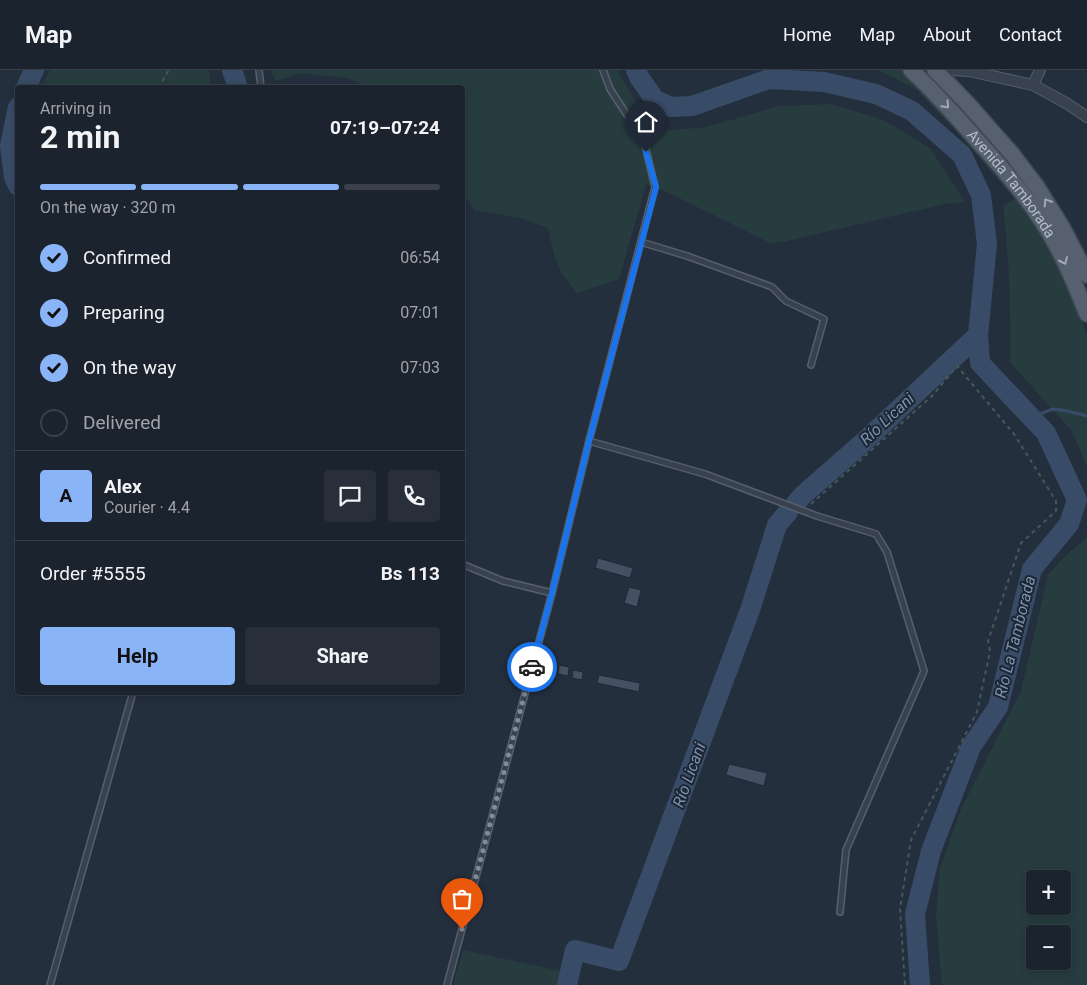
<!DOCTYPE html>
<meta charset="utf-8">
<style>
:root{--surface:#1b232e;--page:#282f3a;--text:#f1f3f6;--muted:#a0a4aa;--line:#39404a;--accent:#8ab4f8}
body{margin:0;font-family:Roboto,sans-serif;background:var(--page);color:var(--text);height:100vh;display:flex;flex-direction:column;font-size:19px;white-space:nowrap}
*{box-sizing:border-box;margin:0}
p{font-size:16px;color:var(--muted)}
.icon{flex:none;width:28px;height:28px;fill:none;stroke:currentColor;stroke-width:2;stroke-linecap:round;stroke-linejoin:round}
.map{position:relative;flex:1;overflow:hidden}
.drawer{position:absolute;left:15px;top:15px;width:450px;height:610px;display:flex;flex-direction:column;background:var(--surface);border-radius:5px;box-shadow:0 2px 8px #0003,0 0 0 1px var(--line)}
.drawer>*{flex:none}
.tools{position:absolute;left:1026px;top:800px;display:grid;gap:10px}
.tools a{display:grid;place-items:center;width:45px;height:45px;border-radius:5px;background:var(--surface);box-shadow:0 2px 8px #0003,0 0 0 1px var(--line);font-size:25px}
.pin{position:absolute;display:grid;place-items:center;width:42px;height:42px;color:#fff;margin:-51px -21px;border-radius:50% 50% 50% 0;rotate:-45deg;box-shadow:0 0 5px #0007}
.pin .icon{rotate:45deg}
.courier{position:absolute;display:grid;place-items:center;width:50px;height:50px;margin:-25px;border:4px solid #1a73e8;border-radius:50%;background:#fff;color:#222;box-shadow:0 1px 6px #0007}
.head em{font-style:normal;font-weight:700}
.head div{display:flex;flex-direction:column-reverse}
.head{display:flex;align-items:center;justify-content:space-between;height:85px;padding:0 25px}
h1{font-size:32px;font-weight:700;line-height:38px}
.bar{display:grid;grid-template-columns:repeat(4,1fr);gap:8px 5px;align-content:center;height:60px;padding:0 25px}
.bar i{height:6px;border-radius:4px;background:var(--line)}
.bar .selected{background:var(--accent)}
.bar p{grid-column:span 4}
.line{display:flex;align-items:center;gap:12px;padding:0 25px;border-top:1px solid var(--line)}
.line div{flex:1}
.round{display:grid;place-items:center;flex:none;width:52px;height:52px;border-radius:5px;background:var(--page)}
ol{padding:0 25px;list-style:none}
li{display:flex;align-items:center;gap:15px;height:55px}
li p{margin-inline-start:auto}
li .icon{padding:5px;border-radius:50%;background:var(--accent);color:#111;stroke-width:4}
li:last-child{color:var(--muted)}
li i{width:28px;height:28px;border:2px solid var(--line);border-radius:50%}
.cta{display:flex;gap:10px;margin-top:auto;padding:10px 25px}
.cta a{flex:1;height:58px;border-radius:5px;background:var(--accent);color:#111;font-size:20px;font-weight:700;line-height:58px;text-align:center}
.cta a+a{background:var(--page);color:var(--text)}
header{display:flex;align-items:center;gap:30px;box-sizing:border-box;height:70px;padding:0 25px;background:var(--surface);border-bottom:1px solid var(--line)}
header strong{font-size:24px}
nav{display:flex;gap:28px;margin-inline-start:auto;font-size:18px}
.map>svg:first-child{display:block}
.green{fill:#263c3f;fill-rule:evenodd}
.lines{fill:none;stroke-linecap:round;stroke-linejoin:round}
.stream{stroke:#394c67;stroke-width:3}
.river{stroke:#394c67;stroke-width:20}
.building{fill:#455162;stroke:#1f2835}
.lane-casing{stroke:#565f6c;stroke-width:8}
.street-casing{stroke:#565f6c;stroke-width:12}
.primary-casing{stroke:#414a57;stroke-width:18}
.path{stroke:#44595c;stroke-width:2;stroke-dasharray:4 4;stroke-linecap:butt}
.lane{stroke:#38414e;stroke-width:5}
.street{stroke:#38414e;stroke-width:10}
.primary{stroke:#56606e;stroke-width:15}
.oneway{stroke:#a1aab7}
.done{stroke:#828b98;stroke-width:5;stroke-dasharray:0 9}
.route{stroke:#1a73e8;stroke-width:6}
.labels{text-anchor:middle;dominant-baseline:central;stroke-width:4;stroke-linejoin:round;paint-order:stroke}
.street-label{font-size:15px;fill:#b4bcc9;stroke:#1d2633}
.water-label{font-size:16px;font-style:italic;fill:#7c92b1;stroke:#1d2633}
</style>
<header>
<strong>Map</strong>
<nav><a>Home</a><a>Map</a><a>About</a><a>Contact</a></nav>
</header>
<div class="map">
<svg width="1087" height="915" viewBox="0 0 1087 915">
<rect width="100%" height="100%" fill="#242f3e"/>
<g class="green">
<path d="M50,0H209L210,17H41Z"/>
<path d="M271,0H617L642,42L663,61L707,57L779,36L830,34L884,50L930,78L965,132L949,133L783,172L770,173L667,122L646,114L619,209L577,223L561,203L553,181L548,158L521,148L474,140L463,123L462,119V18L369,17L347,8L300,3L275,11Z"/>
<path d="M878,0H903L936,31L1021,131L1053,181L1070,217L1087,265V396L1071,360L1010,292C1011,240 1009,188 1003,136L1015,129L956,61L916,19Z"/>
<path d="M1087,467V915H942L936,845L940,798L961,739L1021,621L1048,505L1061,490ZM1035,809H1062V836H1035ZM1035,864H1062V891H1035Z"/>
<path d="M463,880L570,903L567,915H453Z"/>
</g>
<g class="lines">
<path class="stream" d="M1031,347L1053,339L1067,341L1087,346"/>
<g class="river">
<path d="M232,0L238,18"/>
<path d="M636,0L639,7L655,30L671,37L692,36L769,9L824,12L876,24L912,41L962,85L981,125L987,174L978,265L980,293L1046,363L1077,430L1069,454L1032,499L998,637L971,677L931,781L915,844L920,915"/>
<path d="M26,18L34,0"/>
<path d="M18,37L10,76L14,107L18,116"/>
<path d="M796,433L803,425L867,369L978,265"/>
<path d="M567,915L575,880L619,891L750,540L777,455L788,442"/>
</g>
</g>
<g class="building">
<path d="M598,488L633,498L630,508L595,498Z"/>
<path d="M629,517L641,520L637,537L624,533Z"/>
<path d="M559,595L569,597L568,606L558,604Z"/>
<path d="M573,600L583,602L582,610L572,608Z"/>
<path d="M599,605L640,613L639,622L597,613Z"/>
<path d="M729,694L767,703L764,716L726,705Z"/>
</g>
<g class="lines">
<defs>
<g id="lane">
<path d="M259,0L261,18"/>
<path d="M641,172L687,186L772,217L786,231L824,249L811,295"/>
<path d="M589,371L705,404L817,446L876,464L887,482L924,601L846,780L840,842"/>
<path d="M462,494L503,511L552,523"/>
<path d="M50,915L133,622"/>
<path d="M447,915L552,523L589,371L655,117L644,71L610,19L603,0"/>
</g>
<g id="street">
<path d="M941,5L953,0L969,1L1033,15L1066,33L1087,47"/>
<path d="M1033,15L1040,0"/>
</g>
<g id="primary">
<path id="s1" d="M911,0C935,22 956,46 977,70C1009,105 1040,142 1061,184C1071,204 1079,224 1087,244"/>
<path d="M935,0L967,33L1012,84L1037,117L1062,157L1087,205"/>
</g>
</defs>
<use href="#lane" class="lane-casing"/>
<use href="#street" class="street-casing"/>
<use href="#primary" class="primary-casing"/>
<g class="path">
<path d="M158,18L169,0"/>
<path d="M811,434L932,326L957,296L1014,364L1056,431V441L1021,473L988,571L990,581L977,642L911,770L900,839L905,915"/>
</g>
<use href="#lane" class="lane"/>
<use href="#street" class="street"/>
<use href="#primary" class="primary"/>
</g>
<defs><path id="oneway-chevron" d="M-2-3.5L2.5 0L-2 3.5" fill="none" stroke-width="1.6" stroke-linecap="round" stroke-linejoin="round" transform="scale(1.25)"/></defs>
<g class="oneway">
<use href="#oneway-chevron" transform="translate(946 35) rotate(47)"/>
<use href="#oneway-chevron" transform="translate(1047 132) rotate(-122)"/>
<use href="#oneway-chevron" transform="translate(1064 191) rotate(66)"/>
</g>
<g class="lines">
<path class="done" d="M462,859L532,597"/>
<path class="route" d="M532,597L552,523L589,371L656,117L646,82"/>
</g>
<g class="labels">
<g class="street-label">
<text stroke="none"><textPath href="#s1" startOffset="152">Avenida Tamborada</textPath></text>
</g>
<g class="water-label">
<text transform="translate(887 349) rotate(-43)">Río Licani</text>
<text transform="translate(1015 567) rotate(-76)">Río La Tamborada</text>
<text transform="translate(689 705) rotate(-70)">Río Licani</text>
</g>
</g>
</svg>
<div class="tools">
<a>+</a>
<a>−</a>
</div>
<div class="pin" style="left:462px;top:859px;background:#ea580c"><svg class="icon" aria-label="bag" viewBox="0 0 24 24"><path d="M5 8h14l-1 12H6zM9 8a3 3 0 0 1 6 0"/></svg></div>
<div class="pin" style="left:646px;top:82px;background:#1f2937"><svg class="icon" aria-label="home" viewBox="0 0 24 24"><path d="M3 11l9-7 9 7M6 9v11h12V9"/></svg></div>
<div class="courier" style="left:532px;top:597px"><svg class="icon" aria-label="car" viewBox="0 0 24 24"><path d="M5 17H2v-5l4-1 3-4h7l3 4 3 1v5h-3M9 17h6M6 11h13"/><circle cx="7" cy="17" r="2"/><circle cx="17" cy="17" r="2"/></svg></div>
<section class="drawer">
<div class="head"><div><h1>2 min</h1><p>Arriving in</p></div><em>07:19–07:24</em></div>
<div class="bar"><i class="selected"></i><i class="selected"></i><i class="selected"></i><i></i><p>On the way · 320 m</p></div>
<ol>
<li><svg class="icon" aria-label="check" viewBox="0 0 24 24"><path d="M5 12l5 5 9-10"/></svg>Confirmed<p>06:54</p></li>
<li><svg class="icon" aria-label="check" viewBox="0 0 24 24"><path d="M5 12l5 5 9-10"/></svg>Preparing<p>07:01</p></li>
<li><svg class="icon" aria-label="check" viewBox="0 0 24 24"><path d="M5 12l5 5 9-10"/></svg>On the way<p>07:03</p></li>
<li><i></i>Delivered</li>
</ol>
<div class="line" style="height:90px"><b class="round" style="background:var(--accent);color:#111">A</b><div><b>Alex</b><p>Courier · 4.4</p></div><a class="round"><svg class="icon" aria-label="chat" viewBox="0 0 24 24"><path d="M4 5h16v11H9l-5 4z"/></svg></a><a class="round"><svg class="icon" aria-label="phone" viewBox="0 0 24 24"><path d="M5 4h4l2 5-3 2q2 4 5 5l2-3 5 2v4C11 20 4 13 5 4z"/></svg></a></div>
<div class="line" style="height:65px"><div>Order #5555</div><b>Bs 113</b></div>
<div class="cta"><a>Help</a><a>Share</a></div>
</section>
</div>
